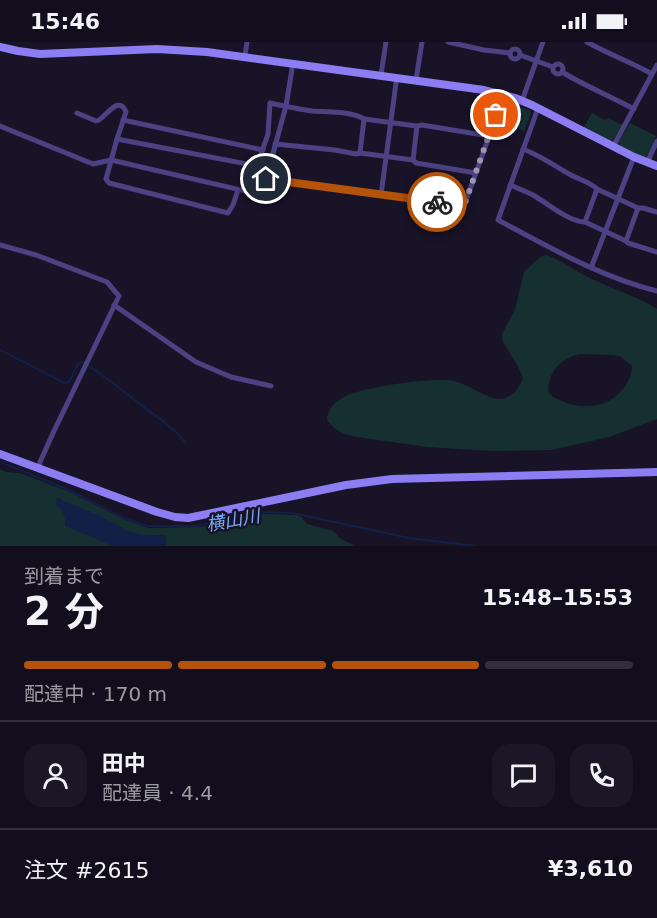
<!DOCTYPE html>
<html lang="ja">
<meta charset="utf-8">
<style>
:root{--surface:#130e1e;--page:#1c1727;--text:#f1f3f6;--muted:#9d9ca4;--line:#322e3c;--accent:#b45309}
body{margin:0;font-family:"DejaVu Sans","Noto Sans JP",sans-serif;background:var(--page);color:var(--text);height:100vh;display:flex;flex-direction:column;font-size:22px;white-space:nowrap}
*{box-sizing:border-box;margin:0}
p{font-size:20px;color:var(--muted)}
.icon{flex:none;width:33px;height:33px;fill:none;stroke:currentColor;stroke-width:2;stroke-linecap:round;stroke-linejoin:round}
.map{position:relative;height:504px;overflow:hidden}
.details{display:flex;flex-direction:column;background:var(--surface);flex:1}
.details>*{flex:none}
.pin{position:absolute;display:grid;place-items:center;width:51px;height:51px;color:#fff;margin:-26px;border:3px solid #fff;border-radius:50%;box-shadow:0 2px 6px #0007}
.courier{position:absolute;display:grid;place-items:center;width:60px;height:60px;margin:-30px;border:4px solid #b45309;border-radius:50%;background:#fff;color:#222;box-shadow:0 2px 8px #0007}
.headline em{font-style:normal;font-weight:700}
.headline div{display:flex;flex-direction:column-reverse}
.headline{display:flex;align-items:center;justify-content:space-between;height:102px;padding:0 24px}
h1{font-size:39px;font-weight:700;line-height:45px}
.bar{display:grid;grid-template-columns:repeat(4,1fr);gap:9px 6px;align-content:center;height:72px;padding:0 24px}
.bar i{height:8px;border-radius:4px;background:var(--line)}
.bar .active{background:var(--accent)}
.bar p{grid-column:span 4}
.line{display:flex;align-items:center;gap:15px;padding:0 24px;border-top:2px solid var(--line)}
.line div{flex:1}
.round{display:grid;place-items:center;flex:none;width:63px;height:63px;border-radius:18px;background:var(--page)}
.status{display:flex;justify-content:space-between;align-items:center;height:42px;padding:0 30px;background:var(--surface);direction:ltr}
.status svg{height:16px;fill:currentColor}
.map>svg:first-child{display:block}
.green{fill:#163032;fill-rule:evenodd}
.water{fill:#122047}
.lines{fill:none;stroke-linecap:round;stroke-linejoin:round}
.stream{stroke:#122047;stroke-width:2}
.street{stroke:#4c4283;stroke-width:5}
.secondary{stroke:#8d7df3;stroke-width:8}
.done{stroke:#9d96b2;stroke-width:6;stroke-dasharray:0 10.8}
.route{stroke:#b45309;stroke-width:8}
.labels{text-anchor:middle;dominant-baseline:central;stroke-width:5;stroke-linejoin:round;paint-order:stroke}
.water-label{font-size:18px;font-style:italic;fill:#75abf2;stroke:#191328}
</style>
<div class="status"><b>15:46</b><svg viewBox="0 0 49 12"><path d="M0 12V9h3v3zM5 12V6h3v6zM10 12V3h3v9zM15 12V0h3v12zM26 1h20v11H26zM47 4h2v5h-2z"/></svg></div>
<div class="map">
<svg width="657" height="504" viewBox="0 0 657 504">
<rect width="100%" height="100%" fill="#191328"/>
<g class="green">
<path d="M508,61L529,68L531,71L524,89L499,79L505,62Z"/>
<path d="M592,71L604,78L609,76L622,83L613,98L610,99L584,85Z"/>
<path d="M630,81L656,94L648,114L644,116L621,105L619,100Z"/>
<path d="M546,213C561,218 573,228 588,235C611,247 635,253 657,267V377L609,395L551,408L493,409L427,405L357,395L344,392L334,386L327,378C328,372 329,367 334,362C339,357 347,353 354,351C375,344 433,335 454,339C469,342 491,361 505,356C515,353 520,344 523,336L518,324L503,300L502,292L515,268L524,230L540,215ZM579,312L613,313L620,314L632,324C632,332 629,339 624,346C610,365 583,369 562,359C557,357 549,354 548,348C548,343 550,338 551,334C557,321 566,316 579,312Z"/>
<path d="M0,427L6,430L20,431L70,450L125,478L149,486L201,485L246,473L265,472L296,473L302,475L303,478L307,482L333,489L341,497L355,504H0Z"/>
</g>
<path class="water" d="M57,456L101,474L130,490L146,493H166V504H113L65,484C66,474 63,469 56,462Z"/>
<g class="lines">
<g class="stream">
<path d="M0,308L65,341L69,340L78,322L83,320C103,333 122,348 141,363C157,375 173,385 185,400"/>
<path d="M0,420L69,448L126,477L148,484H197L246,472L261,470L292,471L409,496L475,504"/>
</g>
<g class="street">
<path d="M448,0L484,8L510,11"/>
<path d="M587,0C608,12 631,20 652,32"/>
<circle cx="515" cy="12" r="5"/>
<path d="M520,13L553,25"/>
<path d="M245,14L247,0"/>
<path d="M293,21L286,64L266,137L464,164L504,53"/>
<circle cx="558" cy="27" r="5"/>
<path d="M562,30C585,44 610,54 634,67"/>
<path d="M381,33L386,0"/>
<path d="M416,38L422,0"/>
<path d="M522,59L543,0"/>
<path d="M538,66L498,178C549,205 600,235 657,249"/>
<path d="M77,71L96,79L99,78C107,73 119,53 126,70L117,97L257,124"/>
<path d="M364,77L417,84"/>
<path d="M123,78L263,108"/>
<path d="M0,84L93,122L111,118L258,152"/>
<path d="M117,97L106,137L109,141L228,171L233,163L238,148"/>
<path d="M613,105L657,23"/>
<path d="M360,111L413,118"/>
<path d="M647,121L657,99"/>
<path d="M476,131L416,121L413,118L417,84L422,83L489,94"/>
<path d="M510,143C517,146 525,149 533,153C547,161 569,180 585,180L597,147C590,140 580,138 571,133C555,124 541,114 523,107"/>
<path d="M597,147L638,166"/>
<path d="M248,150L268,92L270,61C284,64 298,67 312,69C328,70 351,69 364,77L360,111L356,112L335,108L275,102"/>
<path d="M381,153L396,41"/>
<path d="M657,170L643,166H638L626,199L628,201L657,210"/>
<path d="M585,180L626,199"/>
<path d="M0,203L36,213L107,240L119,254L54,389L40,420L39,427"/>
<path d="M591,226L634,115"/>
<path d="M114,263L196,320L231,335L271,344"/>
</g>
<g class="secondary">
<path d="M0,5L18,9L40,12L157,7L207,10L484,48L515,56L532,63L634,115L657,124"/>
<path d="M0,412L157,470L175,475L188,476L346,443L392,437L657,430"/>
</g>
</g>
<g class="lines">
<path class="done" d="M437,160L464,164L496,73"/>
<path class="route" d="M266,137L437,160"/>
</g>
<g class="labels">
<g class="water-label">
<text transform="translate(233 478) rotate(-10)">横山川</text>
</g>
</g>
</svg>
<div class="pin" style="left:496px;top:73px;background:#ea580c"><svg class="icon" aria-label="bag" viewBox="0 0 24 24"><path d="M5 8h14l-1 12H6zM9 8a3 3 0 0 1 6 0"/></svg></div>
<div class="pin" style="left:266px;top:137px;background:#1f2937"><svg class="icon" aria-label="home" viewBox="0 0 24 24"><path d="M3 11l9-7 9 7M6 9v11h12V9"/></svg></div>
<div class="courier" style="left:437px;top:160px"><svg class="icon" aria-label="bike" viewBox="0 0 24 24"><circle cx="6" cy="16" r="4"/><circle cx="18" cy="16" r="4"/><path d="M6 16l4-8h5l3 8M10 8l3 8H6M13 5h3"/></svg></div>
</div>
<section class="details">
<div class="headline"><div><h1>2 分</h1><p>到着まで</p></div><em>15:48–15:53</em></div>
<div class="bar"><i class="active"></i><i class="active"></i><i class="active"></i><i></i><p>配達中 · 170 m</p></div>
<div class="line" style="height:108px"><a class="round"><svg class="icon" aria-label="person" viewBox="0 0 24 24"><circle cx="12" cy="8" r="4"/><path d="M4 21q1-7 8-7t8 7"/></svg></a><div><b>田中</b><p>配達員 · 4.4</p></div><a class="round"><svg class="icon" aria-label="chat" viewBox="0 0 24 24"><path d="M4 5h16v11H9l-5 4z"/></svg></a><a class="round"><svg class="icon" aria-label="phone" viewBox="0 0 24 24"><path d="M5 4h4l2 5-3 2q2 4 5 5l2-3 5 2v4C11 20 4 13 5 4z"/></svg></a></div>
<div class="line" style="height:78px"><div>注文 #2615</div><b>¥3,610</b></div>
</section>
